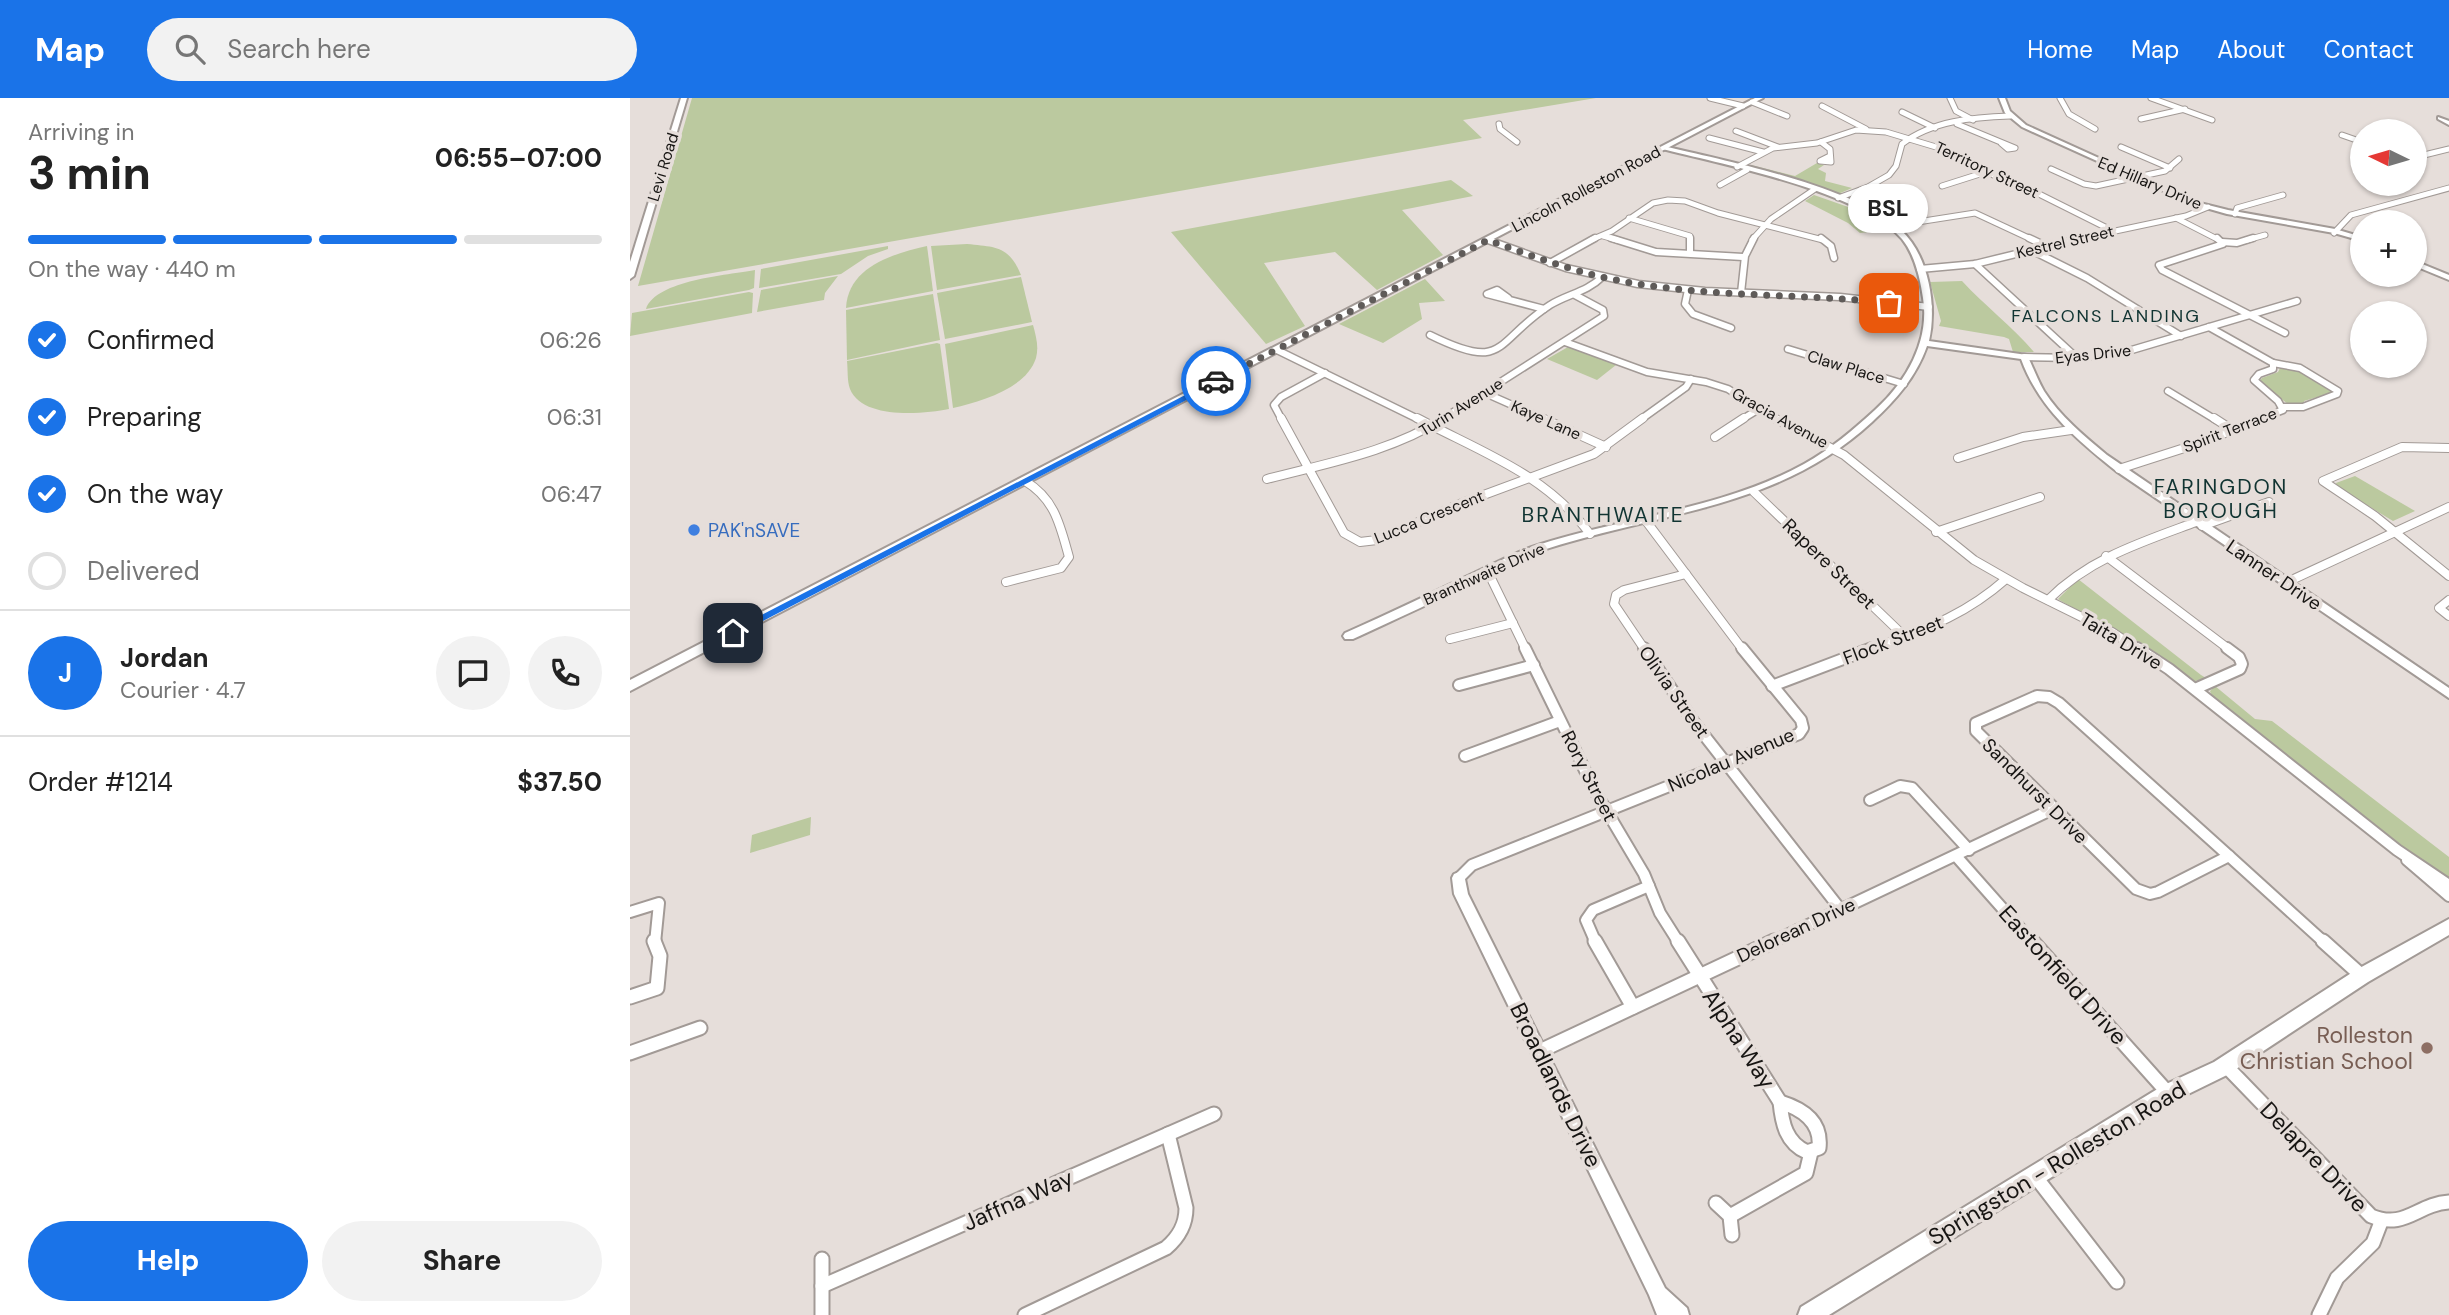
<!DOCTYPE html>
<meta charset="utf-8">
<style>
:root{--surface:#fff;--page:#f2f2f2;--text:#222;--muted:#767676;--line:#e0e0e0;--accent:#1a73e8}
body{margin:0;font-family:"DM Sans",sans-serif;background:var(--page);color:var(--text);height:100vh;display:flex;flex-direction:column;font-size:26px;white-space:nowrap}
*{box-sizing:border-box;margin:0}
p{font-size:23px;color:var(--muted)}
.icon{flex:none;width:38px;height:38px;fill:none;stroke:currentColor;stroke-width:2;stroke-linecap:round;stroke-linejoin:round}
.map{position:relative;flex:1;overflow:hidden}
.panel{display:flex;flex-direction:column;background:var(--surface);width:630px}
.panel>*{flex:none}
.needle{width:46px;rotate:275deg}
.tools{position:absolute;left:1720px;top:21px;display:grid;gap:14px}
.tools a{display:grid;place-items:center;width:77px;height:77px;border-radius:50%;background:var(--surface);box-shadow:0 2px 5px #0004;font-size:35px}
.pin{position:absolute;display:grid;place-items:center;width:60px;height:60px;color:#fff;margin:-30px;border-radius:14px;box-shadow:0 4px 10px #0006}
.courier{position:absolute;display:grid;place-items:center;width:70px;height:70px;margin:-35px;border:5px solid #1a73e8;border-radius:50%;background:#fff;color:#222;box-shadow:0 2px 9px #0007}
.bubble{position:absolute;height:49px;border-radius:24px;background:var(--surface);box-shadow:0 2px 5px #0004;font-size:23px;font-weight:700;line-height:49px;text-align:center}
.headline em{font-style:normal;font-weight:700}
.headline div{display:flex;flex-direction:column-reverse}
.headline{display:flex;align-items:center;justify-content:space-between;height:119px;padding:0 28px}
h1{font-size:46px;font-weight:700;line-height:52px}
.bar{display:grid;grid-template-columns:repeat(4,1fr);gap:10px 7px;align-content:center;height:84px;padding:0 28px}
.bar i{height:9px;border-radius:5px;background:var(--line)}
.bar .current{background:var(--accent)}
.bar p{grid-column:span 4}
.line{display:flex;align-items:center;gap:18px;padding:0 28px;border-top:2px solid var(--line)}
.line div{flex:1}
.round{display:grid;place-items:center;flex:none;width:74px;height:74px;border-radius:37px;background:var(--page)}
ol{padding:0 28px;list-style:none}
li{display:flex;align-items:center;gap:21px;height:77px}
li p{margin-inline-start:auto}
li .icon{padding:7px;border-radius:50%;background:var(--accent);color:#fff;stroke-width:4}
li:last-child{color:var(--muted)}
li i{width:38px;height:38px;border:4px solid var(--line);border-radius:50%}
.button{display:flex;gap:14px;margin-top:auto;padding:14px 28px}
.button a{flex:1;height:80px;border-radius:42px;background:var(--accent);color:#fff;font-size:28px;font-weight:700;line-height:80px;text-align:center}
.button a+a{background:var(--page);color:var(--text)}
header{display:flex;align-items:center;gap:42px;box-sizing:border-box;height:98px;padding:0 35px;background:var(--accent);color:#fff}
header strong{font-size:33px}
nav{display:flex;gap:38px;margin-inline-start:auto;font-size:24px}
.search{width:490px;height:63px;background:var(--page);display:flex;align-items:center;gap:18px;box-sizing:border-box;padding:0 24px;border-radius:38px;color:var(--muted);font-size:26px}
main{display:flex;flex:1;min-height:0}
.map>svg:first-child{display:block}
.green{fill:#bbc99f}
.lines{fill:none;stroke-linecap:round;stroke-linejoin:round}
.minor-far4-casing{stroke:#a29a96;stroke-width:7}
.minor-far3-casing{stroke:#a29a96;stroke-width:9}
.minor-far2-casing{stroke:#a29a96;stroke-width:10}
.minor-far1-casing{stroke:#a29a96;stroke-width:14}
.minor-casing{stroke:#a29a96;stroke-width:17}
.tertiary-casing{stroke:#a29a96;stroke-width:4}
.secondary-casing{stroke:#a29a96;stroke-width:4}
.minor-far4{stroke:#fff;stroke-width:5}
.minor-far3{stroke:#fff;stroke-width:6}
.minor-far2{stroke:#fff;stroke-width:8}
.minor-far1{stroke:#fff;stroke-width:10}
.minor{stroke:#fff;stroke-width:13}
.tertiary{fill:#fff;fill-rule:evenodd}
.secondary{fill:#fff;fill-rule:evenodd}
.route{fill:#1a73e8}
.done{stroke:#5f5b59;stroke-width:7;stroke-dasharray:0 12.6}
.shop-dot{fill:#3f7fe0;stroke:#e6deda;stroke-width:2.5}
.education-dot{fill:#8d6e63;stroke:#e6deda;stroke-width:2.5}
.labels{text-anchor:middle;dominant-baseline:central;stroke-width:7;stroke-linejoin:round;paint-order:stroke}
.far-street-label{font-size:16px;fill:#171513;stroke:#e6deda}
.far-neighbourhood-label{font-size:18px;letter-spacing:2px;fill:#113432;stroke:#e6deda}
.shop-label{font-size:19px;fill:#366cbe;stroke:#e6deda;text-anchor:start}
.street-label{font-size:19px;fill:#171513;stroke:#e6deda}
.neighbourhood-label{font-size:21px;letter-spacing:2px;fill:#113432;stroke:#e6deda}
.near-street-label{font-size:23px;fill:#171513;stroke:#e6deda}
.near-education-label{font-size:23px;fill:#785e54;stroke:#e6deda;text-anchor:end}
</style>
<header>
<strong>Map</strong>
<div class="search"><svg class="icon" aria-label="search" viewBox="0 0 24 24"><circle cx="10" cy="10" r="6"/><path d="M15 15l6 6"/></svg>Search here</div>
<nav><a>Home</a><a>Map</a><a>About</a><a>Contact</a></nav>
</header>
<main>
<section class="panel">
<div class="headline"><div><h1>3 min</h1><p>Arriving in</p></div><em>06:55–07:00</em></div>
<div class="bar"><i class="current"></i><i class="current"></i><i class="current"></i><i></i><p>On the way · 440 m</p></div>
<ol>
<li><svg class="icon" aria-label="check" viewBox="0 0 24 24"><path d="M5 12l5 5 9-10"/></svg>Confirmed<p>06:26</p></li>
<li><svg class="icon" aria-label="check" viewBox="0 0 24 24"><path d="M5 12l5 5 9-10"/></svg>Preparing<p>06:31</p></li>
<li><svg class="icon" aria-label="check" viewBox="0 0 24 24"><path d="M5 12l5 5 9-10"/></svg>On the way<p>06:47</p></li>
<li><i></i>Delivered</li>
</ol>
<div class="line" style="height:126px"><b class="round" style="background:var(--accent);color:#fff">J</b><div><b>Jordan</b><p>Courier · 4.7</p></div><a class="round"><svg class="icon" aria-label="chat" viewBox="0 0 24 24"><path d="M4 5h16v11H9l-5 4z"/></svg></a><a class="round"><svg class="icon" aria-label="phone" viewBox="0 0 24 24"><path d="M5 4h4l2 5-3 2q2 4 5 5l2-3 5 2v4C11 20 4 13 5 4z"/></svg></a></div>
<div class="line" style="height:91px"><div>Order #1214</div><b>$37.50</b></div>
<div class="button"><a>Help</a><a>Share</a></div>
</section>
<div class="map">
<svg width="1819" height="1217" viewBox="0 0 1819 1217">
<rect width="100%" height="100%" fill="#e6deda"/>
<g class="green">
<path d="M62,0H966L833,22L852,40L8,188Z"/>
<path d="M1187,65L1194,67L1188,71L1196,75L1195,83L1222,90L1206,97L1107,69L1121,67L1165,78Z"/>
<path d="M821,82L843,98L772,112L813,157L747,192L705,154L634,165L675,228L636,246L541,134Z"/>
<path d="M1184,97L1221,110L1255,132L1230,135L1218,125L1175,103Z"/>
<path d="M337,146C366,149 379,148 391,177L307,192L301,148Z"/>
<path d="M258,148V151L238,158L211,176L129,190L131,171Z"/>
<path d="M297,148L303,193L216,210C218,169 262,156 297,148Z"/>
<path d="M125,172L124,190L119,192L16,211C26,182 98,177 125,172Z"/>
<path d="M208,178L195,195L194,202L127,214L131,192Z"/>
<path d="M391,179L402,224L315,241L307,195Z"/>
<path d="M795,181L815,203L789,205L792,221L753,245L709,226Z"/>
<path d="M1332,183C1355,208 1382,228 1404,254H1383L1379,241L1374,239L1309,228L1311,223L1300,184Z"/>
<path d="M119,194L123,195L122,215L0,238L2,215Z"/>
<path d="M303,196L310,242L217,262L216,212Z"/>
<path d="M403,227C406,238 409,249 406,260C396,291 351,303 323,310L315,246Z"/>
<path d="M307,245L310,246L319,311C293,316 233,322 220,291C217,283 218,272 217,263Z"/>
<path d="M938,249H941L986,267L967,282L917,261Z"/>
<path d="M1651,268L1669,272L1704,294L1674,303V306H1658L1629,284L1632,280L1648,274Z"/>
<path d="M1725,378L1785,413L1763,423L1707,389L1706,385Z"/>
<path d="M1448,481L1571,577L1576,580L1565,583L1557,580L1519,552L1431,503L1428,501Z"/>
<path d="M1585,588L1625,621L1642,623L1819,759V783L1771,748L1582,599L1580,593Z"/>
<path d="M181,719L180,737L120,755L122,737Z"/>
</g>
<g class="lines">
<defs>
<g id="minor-far4">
<path d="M1080,0L1113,8"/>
<path d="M1320,0L1326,13L1343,22"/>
<path d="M1430,0L1439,16L1465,31"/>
<path d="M1521,0L1582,22"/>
<path d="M1122,4L1157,18"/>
<path d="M1192,8L1236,31"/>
<path d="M1272,14L1305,30"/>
<path d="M1511,21L1555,11"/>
<path d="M869,26L870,31L887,44"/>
<path d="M1327,26L1385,50L1378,51L1371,45"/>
<path d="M1106,33L1148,49"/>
<path d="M1712,37L1732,44"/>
<path d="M1079,40L1133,54"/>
<path d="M1191,44L1200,51L1201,64L1190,63L1200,58"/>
<path d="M1491,49L1540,70"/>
<path d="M1785,63L1790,58L1819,51"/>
<path d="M1107,69L1143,50L1187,45L1226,32L1256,34L1316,52L1356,74L1407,95L1483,133"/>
<path d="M1421,71L1454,86L1466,88L1535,73L1549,61"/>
<path d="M1090,87L1117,72"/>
<path d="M1312,88L1356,74"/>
<path d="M1208,100L1238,89L1259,77L1266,68L1272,46C1301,23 1344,19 1380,18"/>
<path d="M1605,116L1607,110L1653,97"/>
<path d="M999,120L1060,138V142"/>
<path d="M1546,120L1589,142"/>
<path d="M1262,128L1345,115L1403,142"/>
<path d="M1704,135L1721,117L1819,90"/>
<path d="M973,138L987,142"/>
<path d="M961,142L982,133L1023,105L1038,102L1055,103L1088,115L1193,142"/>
<path d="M1122,142L1141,121L1185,91"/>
<path d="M1443,142L1556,118L1578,109"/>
<path d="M1617,142L1635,137"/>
</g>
<g id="minor-far3">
<path d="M981,140L1026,154L1113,159"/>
<path d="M1060,140V154"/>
<path d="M1191,140L1201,148L1204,160"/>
<path d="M1399,140L1418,149"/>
<path d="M1587,140L1593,146L1529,167L1532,172L1655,235"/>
<path d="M858,142L936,170L1008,186L1075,193L1210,199L1299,209"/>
<path d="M1592,144L1607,145L1623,140"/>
<path d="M1403,153L1457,180L1551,238"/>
<path d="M920,165L965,140"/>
<path d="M1345,166L1447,260"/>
<path d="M1290,171L1345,166L1451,140"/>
<path d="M1058,192L1055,206L1063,216L1101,230"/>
<path d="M1111,195L1115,158L1124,140"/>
<path d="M878,200L867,192L857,196L914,211"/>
<path d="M1579,229L1643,265V271L1629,276L1624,282L1648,303L1653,312L1627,322"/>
<path d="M800,237C877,275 863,244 920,207C938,196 957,194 972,179"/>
<path d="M935,244L1017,274L1076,284L1098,291L1147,322"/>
<path d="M1158,251L1274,286"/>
<path d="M647,252L790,322"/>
<path d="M1394,259L1447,260L1495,254L1667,203"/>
<path d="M1643,265L1670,270L1708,293L1707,296L1673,309H1653"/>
<path d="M1538,293L1586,322"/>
<path d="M855,295L916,322"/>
<path d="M652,322L644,307L651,299L695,275"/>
<path d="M811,322L974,218L973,212L945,197"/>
<path d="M1010,322L1056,289L1061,281"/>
<path d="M1111,322L1129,311"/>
</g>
<g id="minor-far2">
<path d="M651,320L714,435L730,444L747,442L832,405L964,356L1013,320"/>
<path d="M787,320C851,354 916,376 960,436"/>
<path d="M912,320L976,349"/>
<path d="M1144,320L1214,357L1344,462L1393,490L1482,534L1509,552"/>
<path d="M1584,320L1601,331"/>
<path d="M1085,339L1114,320"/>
<path d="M1819,350L1772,349L1693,383L1745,418L1819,478"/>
<path d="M1328,360L1393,339L1441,332"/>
<path d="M1489,371L1570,345L1632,320"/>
<path d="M637,381C697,365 761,354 814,320"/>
<path d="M1124,394L1274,538"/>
<path d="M1016,423L1113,552"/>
<path d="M1572,428L1639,404"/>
<path d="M1306,434L1410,399"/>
<path d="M1476,458L1600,552"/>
<path d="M858,474L896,552"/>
<path d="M376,484L431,470L439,459C430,427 425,401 395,383"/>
<path d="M1655,485L1819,409"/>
<path d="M1418,502C1460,460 1512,444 1566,424"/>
<path d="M1819,502L1809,510L1819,518"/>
<path d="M820,541L883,525"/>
<path d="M1015,552L984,506L986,497L994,492L1056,476"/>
<path d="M1238,552C1291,532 1332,520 1376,481"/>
</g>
<g id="minor-far1">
<path d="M895,550L966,695L1014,776L1030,815L1049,845"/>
<path d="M1014,550L1063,623L1211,812"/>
<path d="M1507,550L1539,571L1767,752L1819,787"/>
<path d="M829,587L904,567"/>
<path d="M1142,588L1242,550"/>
<path d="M1565,591L1610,571L1612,566L1609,559L1597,550"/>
<path d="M1407,598L1419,599L1429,605L1599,758L1528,794L1520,796L1506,791L1346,633V625Z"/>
<path d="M835,658L930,623"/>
<path d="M1240,702L1270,688L1282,690L1339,752"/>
<path d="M1326,758L1403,845"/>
<path d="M1599,758L1695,845"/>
<path d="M1777,762L1819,798"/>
<path d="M829,780L842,767L1169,636L1173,630L1171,622L1112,550"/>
<path d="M0,814L29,805L25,845"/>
<path d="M966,845L956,822L963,812L1019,788"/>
<path d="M1140,845L1423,711"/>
</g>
<g id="minor">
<path d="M965,843L1003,909"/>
<path d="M1048,843L1150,1004"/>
<path d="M1402,843L1539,996"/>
<path d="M1693,843L1732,878"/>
<path d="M0,899L27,890L30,858L24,843"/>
<path d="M910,953L1144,843"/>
<path d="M0,955L70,930"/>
<path d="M1597,969L1741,1118C1775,1132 1787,1106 1819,1104"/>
<path d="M1150,1004C1173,1011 1192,1024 1189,1050L1177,1054C1156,1045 1152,1025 1150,1004Z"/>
<path d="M1405,1078L1487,1184"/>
<path d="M1086,1105L1100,1118L1102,1137"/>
<path d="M1100,1118L1176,1075L1181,1054"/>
<path d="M192,1161V1217"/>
<path d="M192,1188L584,1016"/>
<path d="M395,1217L536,1150C549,1139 556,1127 556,1110L538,1036"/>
<path d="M1689,1217L1707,1180L1743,1145L1751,1124"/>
</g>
<g id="tertiary">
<path d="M1369,0H1375L1380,13L1396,27L1566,104L1598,112L1705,131L1732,139V143L1704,135L1597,116L1562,106L1392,29L1375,15Z"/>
<path d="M1808,19L1819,23V27L1808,21Z"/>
<path d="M1034,48C1099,64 1222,87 1271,132C1299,158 1307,208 1299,243L1397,257C1403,269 1407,281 1414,293C1430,318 1454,338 1477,357L1819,590V600L1486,373C1446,341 1409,310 1391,261L1297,248C1286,279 1266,302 1242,324C1147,412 1027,414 910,453C890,460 872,471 853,480C810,501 766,521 723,541H715L713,538L715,535C758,516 801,495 844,475C864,466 882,456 902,449C991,419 1091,412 1174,366C1201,351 1223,332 1245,312C1276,284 1300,243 1293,200C1290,180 1285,157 1272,141C1233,94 1092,66 1032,51Z"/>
<path d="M1785,163L1819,177V182L1785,168Z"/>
<path d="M829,774L834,776L838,796L1035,1190L1057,1210L1059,1217H1027L1019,1197L824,796L822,780L824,776Z"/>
</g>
<g id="secondary">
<path d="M51,0H57L4,178L0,181V164Z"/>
<path d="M1125,0H1133L0,593V582Z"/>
<path d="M1819,821V837L1738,884L1597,977L1548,1001L1199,1217H1168L1171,1209L1534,987L1584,964L1726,872Z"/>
</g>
</defs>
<use href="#minor-far4" class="minor-far4-casing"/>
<use href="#minor-far3" class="minor-far3-casing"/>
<use href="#minor-far2" class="minor-far2-casing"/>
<use href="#minor-far1" class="minor-far1-casing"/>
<use href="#minor" class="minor-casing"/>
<use href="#tertiary" class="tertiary-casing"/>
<use href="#secondary" class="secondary-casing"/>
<use href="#minor-far4" class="minor-far4"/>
<use href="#minor-far3" class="minor-far3"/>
<use href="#minor-far2" class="minor-far2"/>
<use href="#minor-far1" class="minor-far1"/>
<use href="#minor" class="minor"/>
<use href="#tertiary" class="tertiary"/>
<use href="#secondary" class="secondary"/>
</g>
<path class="route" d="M586,281L589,285L106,537L97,535Z"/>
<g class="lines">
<path class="done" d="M586,283L858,142C900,157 941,173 986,182C1076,200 1169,195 1259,205"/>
</g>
<circle class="shop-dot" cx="64" cy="432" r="7"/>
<circle class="education-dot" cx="1797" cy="950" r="7"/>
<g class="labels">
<g class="far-street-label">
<text transform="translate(33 69) rotate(-73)">Levi Road</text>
<text transform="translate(1357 72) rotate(25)">Territory Street</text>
<text transform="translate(1520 85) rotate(23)">Ed Hillary Drive</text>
<text transform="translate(956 91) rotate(-28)">Lincoln Rolleston Road</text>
<text transform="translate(1435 144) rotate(-13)">Kestrel Street</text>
<text transform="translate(1463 256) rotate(-6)">Eyas Drive</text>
<text transform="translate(1216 269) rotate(17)">Claw Place</text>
<text transform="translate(831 309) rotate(-32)">Turin Avenue</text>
<text transform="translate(1150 320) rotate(29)">Gracia Avenue</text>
<text transform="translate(916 322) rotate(24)">Kaye Lane</text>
<text transform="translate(1600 332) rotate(-21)">Spirit Terrace</text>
<text transform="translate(799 419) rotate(-22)">Lucca Crescent</text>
<text transform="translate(854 476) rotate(-24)">Branthwaite Drive</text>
</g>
<g class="far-neighbourhood-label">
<text x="1476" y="218">FALCONS LANDING</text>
</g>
<g class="shop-label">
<text x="78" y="432">PAK'nSAVE</text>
</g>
<g class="street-label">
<text transform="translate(1199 466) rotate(44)">Rapere Street</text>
<text transform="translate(1644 477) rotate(34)">Lanner Drive</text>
<text transform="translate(1263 542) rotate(-21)">Flock Street</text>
<text transform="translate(1491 543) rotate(31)">Taita Drive</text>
<text transform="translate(1044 594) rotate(55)">Olivia Street</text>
<text transform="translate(1101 662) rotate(-23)">Nicolau Avenue</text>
<text transform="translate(959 678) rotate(63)">Rory Street</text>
<text transform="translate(1405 693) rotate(45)">Sandhurst Drive</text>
<text transform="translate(1166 832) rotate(-25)">Delorean Drive</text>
</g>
<g class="neighbourhood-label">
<text x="1591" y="389">FARINGDON<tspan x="1591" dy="24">BOROUGH</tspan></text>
<text x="973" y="417">BRANTHWAITE</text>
</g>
<g class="near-street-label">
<text transform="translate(1433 877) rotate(48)">Eastonfield Drive</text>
<text transform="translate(1109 941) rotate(57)">Alpha Way</text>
<text transform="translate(926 987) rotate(64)">Broadlands Drive</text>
<text transform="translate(1684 1059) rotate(46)">Delapre Drive</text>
<text transform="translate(1427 1065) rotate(-31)">Springston - Rolleston Road</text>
<text transform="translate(388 1102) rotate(-24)">Jaffna Way</text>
</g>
<g class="near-education-label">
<text x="1783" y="937">Rolleston<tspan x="1783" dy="26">Christian School</tspan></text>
</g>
</g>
</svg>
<div class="tools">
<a><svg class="needle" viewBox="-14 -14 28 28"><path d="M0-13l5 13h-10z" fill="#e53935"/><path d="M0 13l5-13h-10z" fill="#767676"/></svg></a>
<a>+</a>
<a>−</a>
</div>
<div class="pin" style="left:1259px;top:205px;background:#ea580c"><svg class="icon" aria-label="bag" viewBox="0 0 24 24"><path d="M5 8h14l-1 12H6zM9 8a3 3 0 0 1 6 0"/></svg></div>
<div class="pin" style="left:103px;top:535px;background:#1f2937"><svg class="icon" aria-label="home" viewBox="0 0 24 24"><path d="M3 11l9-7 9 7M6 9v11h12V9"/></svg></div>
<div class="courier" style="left:586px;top:283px"><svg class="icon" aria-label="car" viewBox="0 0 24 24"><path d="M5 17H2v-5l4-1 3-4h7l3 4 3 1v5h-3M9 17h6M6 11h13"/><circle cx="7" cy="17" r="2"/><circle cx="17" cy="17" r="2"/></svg></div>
<div class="bubble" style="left:1218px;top:86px;width:80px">BSL</div>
</div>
</main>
